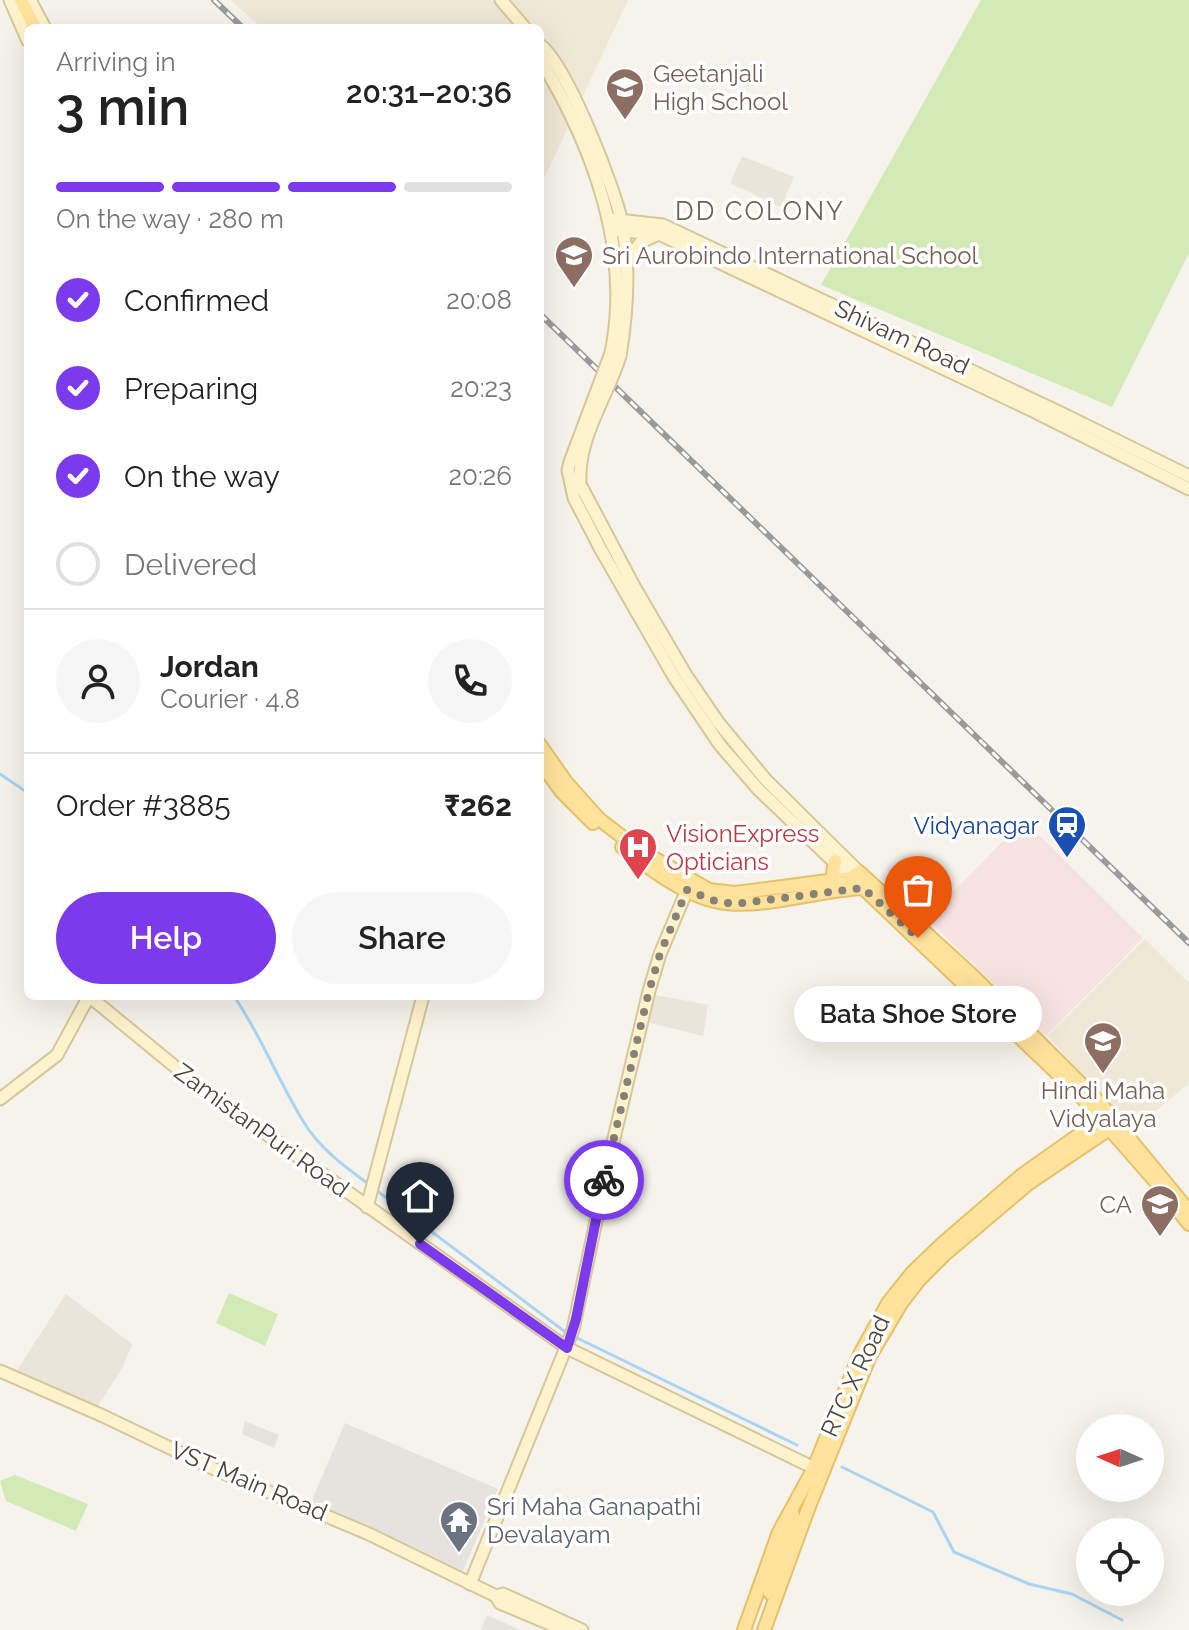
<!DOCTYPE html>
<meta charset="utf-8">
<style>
:root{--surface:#fff;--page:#f6f6f6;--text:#222;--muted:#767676;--line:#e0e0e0;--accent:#7c3aed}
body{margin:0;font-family:Raleway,sans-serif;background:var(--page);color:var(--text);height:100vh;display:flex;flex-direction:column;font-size:30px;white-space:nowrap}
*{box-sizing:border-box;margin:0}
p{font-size:26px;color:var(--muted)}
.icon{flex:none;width:44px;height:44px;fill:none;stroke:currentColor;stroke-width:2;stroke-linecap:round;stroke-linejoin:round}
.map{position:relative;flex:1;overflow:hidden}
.sheet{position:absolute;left:24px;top:24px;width:520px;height:976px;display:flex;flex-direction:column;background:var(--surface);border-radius:12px;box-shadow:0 8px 32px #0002}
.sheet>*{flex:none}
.needle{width:52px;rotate:273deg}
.tools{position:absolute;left:1076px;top:1414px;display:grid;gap:16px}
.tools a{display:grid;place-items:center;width:88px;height:88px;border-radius:50%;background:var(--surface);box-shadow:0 8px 32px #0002;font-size:40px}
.pin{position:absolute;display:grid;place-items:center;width:68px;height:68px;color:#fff;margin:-82px -34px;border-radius:50% 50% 50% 0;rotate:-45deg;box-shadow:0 0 8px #0007}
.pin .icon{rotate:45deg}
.courier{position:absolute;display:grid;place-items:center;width:80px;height:80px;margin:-40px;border:6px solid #7c3aed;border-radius:50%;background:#fff;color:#222;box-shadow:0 2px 10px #0007}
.bubble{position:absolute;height:56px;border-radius:28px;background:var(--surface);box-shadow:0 8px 32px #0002;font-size:26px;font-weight:600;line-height:56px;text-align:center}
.summary em{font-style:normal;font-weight:600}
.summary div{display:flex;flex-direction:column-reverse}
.summary{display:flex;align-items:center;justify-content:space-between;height:136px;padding:0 32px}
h1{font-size:52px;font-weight:600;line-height:60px}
.bar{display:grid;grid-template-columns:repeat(4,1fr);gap:12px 8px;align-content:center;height:96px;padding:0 32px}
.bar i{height:10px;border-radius:6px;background:var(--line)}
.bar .selected{background:var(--accent)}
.bar p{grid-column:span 4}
.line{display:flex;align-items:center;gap:20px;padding:0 32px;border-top:2px solid var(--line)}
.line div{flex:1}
.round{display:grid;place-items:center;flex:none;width:84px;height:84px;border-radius:42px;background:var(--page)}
ol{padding:0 32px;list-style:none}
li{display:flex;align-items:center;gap:24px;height:88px}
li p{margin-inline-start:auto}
li .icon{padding:8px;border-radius:50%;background:var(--accent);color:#fff;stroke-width:4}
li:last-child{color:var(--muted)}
li i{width:44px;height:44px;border:4px solid var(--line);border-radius:50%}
.action{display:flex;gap:16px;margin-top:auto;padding:16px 32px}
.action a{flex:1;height:92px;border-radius:48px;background:var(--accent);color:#fff;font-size:32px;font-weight:600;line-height:92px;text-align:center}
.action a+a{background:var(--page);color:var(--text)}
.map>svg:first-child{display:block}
.residential{fill:#eae5da}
.industrial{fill:#e6e2dd}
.education{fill:#efe8d6}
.medical{fill:#f6e3e0}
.green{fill:#d2eab5}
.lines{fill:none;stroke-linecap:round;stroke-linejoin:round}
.stream{stroke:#a9d4f2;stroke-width:3}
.secondary-casing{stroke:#d6c79b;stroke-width:15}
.primary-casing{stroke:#e6c16a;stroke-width:16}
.secondary{stroke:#fff3cd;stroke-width:11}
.primary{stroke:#ffe39c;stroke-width:12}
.rail-casing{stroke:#9a9a9a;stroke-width:6}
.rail{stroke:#fff;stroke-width:3;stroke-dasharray:9;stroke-linecap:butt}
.secondary-bridge-casing{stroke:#d6c79b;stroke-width:15;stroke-linecap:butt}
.secondary-bridge{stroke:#fff3cd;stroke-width:11}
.done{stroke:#878178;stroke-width:8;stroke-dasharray:0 14.4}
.route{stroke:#7c3aed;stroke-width:10}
.labels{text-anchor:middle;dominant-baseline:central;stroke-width:7;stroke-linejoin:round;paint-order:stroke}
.education-label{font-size:24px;fill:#785e54;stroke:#fff;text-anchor:start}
.street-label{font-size:24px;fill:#4b4439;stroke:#fff}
.transit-label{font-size:24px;fill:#164399;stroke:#fff;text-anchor:end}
.health-label{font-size:24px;fill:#be3a42;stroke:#fff;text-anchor:start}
.worship-label{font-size:24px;fill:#5b616d;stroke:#fff;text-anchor:start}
.neighbourhood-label{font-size:26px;letter-spacing:2px;fill:#6e6250;stroke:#fff}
</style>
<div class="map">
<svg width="1189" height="1630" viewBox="0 0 1189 1630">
<rect width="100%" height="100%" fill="#f6f3ec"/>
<g class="residential">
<path d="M742,156L794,177L781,207L730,183Z"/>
<path d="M651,994L708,1005L703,1036L646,1022Z"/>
<path d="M66,1294L132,1344L123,1367L96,1409L16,1372Z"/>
</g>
<g class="industrial">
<path d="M245,1421L279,1435L274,1448L242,1434Z"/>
<path d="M345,1423L498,1489L462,1573L309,1507Z"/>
<path d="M487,1615L521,1630H481Z"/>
</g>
<g class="education">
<path d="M231,0H628L540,187V28H261Z"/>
<path d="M1145,939L1189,983V1083L1132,1131L1048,1036Z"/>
</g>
<path class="medical" d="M1024,820L1143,938L1046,1036L927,918Z"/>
<g class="green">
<path d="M981,0H1189V253L1112,407L821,285Z"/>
<path d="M229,1293L278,1314L265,1346L216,1323Z"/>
<path d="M15,1475L88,1504L76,1531L6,1501L0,1481Z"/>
</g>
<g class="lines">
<g class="stream">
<path d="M0,774L28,793"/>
<path d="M234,996C261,1036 278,1080 303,1121C319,1148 345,1167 370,1185"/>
<path d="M376,1190L568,1334"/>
<path d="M575,1337L797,1445"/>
<path d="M842,1467L933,1512L954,1552L1029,1584L1072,1594L1122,1620"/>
</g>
<defs>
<g id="secondary">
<path d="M10,0L28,41"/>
<path d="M30,0L45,28"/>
<path d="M501,0L525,28"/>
<path d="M540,45C567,65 617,192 623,228C630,270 627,314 620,356"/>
<path d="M540,59C593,146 632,251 611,353"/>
<path d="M609,219L663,225L1061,413L1189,476"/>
<path d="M611,230L659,234L1029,409L1189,489"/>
<path d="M626,261L641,242L659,234"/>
<path d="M571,484L574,498L600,548L674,677L720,745L758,789L856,883"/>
<path d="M580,484L635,588L686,675L718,722L766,780L859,872"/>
<path d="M89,996L196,1084L567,1348L814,1468"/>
<path d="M0,1099L57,1055L89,996"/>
<path d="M367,1207L423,996"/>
<path d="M0,1371L101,1415L212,1468L369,1534L496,1596L500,1603L564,1630"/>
<path d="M470,1584L573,1330L610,1155L649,991L660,954L687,890"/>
<path d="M496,1596L503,1594L582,1630"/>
</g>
<g id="primary">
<path d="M21,0L35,28"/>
<path d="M540,745L566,782L599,819L638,849L709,890L735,893L851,878L859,872L975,978L1101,1104L1189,1211"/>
<path d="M540,762L561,791L593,823"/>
<path d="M622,847C651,870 689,899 726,903C767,908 820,890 863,888L866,885"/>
<path d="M832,880L835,861"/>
<path d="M863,888L1078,1093L1163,1190"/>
<path d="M1174,1205L1189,1224"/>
<path d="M770,1593L793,1515"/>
<path d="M744,1630L779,1532L814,1468L860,1354L888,1303L912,1273L942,1244L1022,1175L1110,1113"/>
<path d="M764,1630L808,1509L860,1380L870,1356L902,1302L919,1280L944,1255L1029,1183L1118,1123"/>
</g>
</defs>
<use href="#secondary" class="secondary-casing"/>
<use href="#primary" class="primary-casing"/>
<use href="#secondary" class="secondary"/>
<use href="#primary" class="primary"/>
<defs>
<g id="rail">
<path d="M214,0L243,28"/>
<path d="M540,314L1189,943"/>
</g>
</defs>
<use href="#rail" class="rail-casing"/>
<use href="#rail" class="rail"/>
<defs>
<g id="secondary-bridge">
<path d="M571,484L568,470L570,462L611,353"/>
<path d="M580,484C577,438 607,398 620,356"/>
</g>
</defs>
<use href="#secondary-bridge" class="secondary-bridge-casing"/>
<use href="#secondary-bridge" class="secondary-bridge"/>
</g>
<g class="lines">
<path class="done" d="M604,1180L649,991L660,954L687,890L715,901L734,904L863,888L918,938"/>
<path class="route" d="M420,1244L567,1348L576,1319L604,1180"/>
</g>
<defs>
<symbol id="university-pin" viewBox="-11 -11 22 30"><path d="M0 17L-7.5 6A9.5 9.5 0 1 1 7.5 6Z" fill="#8d6e63" stroke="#fff"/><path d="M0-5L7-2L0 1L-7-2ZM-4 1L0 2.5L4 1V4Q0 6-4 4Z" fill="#fff"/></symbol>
<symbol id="station-pin" viewBox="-11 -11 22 30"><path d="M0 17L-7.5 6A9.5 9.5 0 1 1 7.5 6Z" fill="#1a4fb4" stroke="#fff"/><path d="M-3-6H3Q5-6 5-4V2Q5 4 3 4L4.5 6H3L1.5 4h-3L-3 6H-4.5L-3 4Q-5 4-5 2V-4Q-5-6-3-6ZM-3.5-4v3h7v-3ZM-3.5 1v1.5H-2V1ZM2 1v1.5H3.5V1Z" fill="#fff"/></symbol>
<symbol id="hospital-pin" viewBox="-11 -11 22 30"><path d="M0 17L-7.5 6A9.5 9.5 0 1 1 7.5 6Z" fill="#e0444e" stroke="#fff"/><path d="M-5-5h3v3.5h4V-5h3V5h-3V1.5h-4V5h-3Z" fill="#fff"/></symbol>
<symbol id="temple-pin" viewBox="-11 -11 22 30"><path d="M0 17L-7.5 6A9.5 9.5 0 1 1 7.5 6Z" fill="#6b7280" stroke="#fff"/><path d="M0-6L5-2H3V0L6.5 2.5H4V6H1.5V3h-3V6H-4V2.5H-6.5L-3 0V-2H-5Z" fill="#fff"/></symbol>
</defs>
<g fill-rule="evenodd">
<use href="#university-pin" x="603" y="65" width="44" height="60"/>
<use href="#university-pin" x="552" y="233" width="44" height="60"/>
<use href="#station-pin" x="1045" y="803" width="44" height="60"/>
<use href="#hospital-pin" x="616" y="825" width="44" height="60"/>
<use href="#university-pin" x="1081" y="1019" width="44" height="60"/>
<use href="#university-pin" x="1138" y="1182" width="44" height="60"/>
<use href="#temple-pin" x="437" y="1498" width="44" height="60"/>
</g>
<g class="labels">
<g class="education-label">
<text x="653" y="73">Geetanjali<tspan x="653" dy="28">High School</tspan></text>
<text x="602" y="255">Sri Aurobindo International School</text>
<text x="1103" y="1090" text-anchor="middle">Hindi Maha<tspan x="1103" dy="28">Vidyalaya</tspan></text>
<text x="1132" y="1204" text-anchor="end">CA</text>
</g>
<g class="street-label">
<text transform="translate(902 337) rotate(25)">Shivam Road</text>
<text transform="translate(262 1130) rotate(36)">ZamistanPuri Road</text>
<text transform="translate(855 1376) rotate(-65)">RTC X Road</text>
<text transform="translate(249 1481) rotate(23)">VST Main Road</text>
</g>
<g class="transit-label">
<text x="1039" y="825">Vidyanagar</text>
</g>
<g class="health-label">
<text x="666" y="833">VisionExpress<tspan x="666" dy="28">Opticians</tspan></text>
</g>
<g class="worship-label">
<text x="487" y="1506">Sri Maha Ganapathi<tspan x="487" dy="28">Devalayam</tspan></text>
</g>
<g class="neighbourhood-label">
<text x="760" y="211">DD COLONY</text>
</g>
</g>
</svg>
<div class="tools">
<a><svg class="needle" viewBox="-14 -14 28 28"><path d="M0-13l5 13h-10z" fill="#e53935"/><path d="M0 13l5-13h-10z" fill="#767676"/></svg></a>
<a><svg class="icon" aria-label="locate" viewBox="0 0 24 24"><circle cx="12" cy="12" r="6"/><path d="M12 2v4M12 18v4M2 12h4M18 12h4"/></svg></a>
</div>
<div class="pin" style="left:918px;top:938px;background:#ea580c"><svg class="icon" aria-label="bag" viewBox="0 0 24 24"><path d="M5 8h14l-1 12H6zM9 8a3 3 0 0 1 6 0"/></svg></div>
<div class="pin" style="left:420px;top:1244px;background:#1f2937"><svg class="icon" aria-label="home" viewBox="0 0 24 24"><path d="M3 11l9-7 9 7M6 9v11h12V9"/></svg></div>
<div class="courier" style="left:604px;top:1180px"><svg class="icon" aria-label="bike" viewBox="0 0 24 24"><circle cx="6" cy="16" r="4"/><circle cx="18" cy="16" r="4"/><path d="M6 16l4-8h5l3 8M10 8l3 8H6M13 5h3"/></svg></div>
<div class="bubble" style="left:794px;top:986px;width:248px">Bata Shoe Store</div>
<section class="sheet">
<div class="summary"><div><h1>3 min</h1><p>Arriving in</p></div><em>20:31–20:36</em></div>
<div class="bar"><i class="selected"></i><i class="selected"></i><i class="selected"></i><i></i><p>On the way · 280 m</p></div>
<ol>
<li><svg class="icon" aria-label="check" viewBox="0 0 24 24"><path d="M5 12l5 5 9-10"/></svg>Confirmed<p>20:08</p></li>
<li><svg class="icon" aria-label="check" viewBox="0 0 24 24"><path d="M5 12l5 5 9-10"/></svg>Preparing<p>20:23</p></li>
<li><svg class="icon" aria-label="check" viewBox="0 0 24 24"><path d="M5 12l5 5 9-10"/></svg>On the way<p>20:26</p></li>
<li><i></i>Delivered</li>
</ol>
<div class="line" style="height:144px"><a class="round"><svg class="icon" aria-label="person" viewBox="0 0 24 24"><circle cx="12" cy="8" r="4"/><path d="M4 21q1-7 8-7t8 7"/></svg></a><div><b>Jordan</b><p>Courier · 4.8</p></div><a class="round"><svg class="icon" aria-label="phone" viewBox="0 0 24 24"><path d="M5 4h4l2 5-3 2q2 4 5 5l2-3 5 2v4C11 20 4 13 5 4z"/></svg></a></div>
<div class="line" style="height:104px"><div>Order #3885</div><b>₹262</b></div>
<div class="action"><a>Help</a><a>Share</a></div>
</section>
</div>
